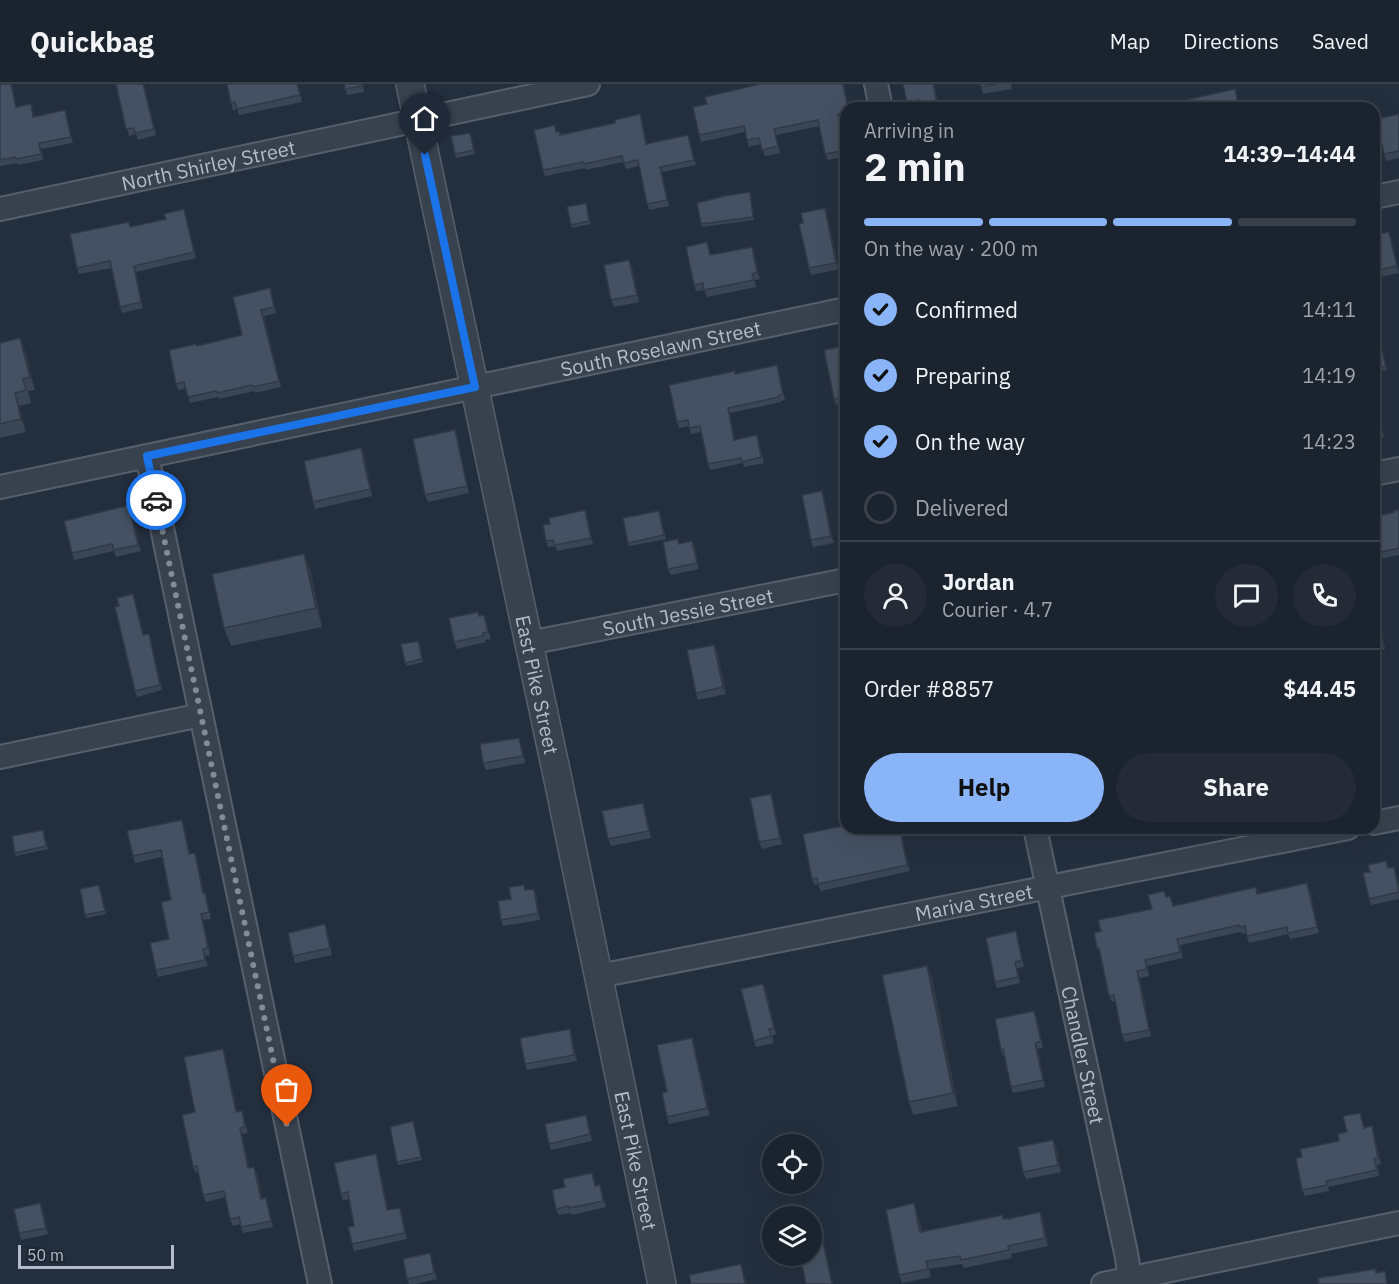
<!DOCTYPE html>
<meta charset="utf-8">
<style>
:root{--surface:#1b232e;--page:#242b36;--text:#f1f3f6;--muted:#a0a4aa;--line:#39404a;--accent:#8ab4f8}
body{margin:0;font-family:"IBM Plex Sans",sans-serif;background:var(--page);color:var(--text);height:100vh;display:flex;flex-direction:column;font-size:22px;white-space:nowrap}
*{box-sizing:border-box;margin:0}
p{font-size:20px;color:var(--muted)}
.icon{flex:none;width:33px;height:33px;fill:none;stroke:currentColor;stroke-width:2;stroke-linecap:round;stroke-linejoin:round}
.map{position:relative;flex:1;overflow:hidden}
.drawer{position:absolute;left:840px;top:18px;width:540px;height:732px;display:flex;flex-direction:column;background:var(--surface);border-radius:18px;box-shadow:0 6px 24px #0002,0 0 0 2px var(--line)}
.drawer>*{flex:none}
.buttons{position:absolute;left:762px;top:1050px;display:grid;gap:12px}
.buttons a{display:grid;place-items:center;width:60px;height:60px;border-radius:50%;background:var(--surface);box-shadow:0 6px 24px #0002,0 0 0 2px var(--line);font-size:30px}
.scale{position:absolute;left:18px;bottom:15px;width:156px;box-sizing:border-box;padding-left:6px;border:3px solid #b4bcc9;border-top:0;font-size:16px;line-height:21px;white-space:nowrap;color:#b4bcc9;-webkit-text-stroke:4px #1d2633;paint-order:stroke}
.pin{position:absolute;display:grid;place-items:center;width:51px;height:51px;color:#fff;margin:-62px -26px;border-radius:50% 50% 50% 0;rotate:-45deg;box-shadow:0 0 6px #0007}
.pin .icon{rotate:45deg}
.courier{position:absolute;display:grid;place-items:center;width:60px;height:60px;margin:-30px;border:4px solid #1a73e8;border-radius:50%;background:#fff;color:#222;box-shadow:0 2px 8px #0007}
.headline em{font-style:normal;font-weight:700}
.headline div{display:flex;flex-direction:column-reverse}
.headline{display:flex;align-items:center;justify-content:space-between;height:102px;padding:0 24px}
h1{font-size:39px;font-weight:700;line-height:45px}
.bar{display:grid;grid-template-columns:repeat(4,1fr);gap:9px 6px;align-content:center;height:72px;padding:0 24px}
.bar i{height:8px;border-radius:4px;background:var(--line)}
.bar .on{background:var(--accent)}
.bar p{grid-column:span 4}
.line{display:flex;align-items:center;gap:15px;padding:0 24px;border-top:2px solid var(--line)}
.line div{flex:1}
.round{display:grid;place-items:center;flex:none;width:63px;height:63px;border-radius:32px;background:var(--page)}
ol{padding:0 24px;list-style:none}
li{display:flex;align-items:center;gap:18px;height:66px}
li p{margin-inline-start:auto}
li .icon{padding:6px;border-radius:50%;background:var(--accent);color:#111;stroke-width:4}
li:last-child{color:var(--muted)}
li i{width:33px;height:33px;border:3px solid var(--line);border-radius:50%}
.primary-button{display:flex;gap:12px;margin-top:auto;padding:12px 24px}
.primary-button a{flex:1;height:69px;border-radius:36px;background:var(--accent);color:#111;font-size:24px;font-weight:700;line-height:69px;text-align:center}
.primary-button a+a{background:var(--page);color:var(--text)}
header{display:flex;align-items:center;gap:36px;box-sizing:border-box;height:84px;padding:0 30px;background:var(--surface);border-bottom:2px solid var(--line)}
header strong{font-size:28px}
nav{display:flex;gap:33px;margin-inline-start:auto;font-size:21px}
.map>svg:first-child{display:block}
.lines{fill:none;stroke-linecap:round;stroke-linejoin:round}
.minor-casing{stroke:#565f6c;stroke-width:26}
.tertiary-casing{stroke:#565f6c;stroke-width:30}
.minor{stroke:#38414e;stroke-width:22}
.tertiary{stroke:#38414e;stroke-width:27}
.wall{fill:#3b4654}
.shaded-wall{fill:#303945}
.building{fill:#455162;stroke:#303945;stroke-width:1.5}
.done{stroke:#828b98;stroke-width:6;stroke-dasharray:0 10.8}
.route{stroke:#1a73e8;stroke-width:8}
.labels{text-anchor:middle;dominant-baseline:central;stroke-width:4.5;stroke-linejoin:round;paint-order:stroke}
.street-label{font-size:20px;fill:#b4bcc9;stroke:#1d2633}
</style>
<header>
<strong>Quickbag</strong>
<nav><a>Map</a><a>Directions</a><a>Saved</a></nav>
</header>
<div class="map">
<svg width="1399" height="1200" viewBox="0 0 1399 1200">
<rect width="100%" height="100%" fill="#242f3e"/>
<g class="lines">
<defs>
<g id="minor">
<path d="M876,0L881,24"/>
<path d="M1374,113L1399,108"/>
<path id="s1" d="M0,125L588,0"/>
<path d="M147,372L320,1200"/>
<path d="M1374,390L1399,385"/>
<path id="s2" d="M0,403L846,225"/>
<path id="s3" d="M529,559L846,496"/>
<path d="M0,673L201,631"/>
<path d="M1374,739L1399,734"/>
<path id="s4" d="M1035,744L1126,1169L1131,1200"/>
<path id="s5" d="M599,892L1348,744"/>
<path d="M1103,1200L1399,1139"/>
</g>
<g id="tertiary">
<path id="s6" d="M410,0L557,691L662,1200"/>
</g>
</defs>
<use href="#minor" class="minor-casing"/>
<use href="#tertiary" class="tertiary-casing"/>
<use href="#minor" class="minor"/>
<use href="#tertiary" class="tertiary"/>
</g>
<g class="wall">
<path d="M0,0L17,23L31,20L34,33L65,26L73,59L41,65L43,76L18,81L17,79L0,82Z"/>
<path d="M116,0H144L156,51L138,56L136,50L129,52Z"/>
<path d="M227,0H298L302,18L239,31L237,25L233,26Z"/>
<path d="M344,0H363L364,8L347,11Z"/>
<path d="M903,0H934L939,24L920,22L909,24Z"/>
<path d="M980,0H1011L1012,5L983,10Z"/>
<path d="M707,20L846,24V36L841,37L846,62V72L828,76L825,70L820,42L776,51L780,69L765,72L761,60L749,63L745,48L701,58L699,51Z"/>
<path d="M1399,30V74L1386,77L1384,70Z"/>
<path d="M642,36L647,60L688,51L690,57L696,81L662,88L669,122L649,126L639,82L626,85L623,78L586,86L585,84L545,92L543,86L557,48L561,50Z"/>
<path d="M470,49L475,70L456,74L455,70Z"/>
<path d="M751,112L754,136L702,143L701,140Z"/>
<path d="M586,119L591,140L572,144L571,141Z"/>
<path d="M825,124L827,130L839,185L811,191L809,184L803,139Z"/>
<path d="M184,125L196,174L136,188L143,224L122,229L120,223L112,184L79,190L77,184L131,143L166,135Z"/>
<path d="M1374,151L1391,154L1399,189L1376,194L1374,188Z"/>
<path d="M752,163L754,169L760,195L754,196L756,203L707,213L704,206L696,207L694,201L709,165L711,171Z"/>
<path d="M632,182L639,218L614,223L611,216Z"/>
<path d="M270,204L276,229L264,232L281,303L255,309L254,307L219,315L218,313L190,319L186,304L178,306L176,300L197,262L242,251Z"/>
<path d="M20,254L25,267L35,306L28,307L31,319L19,322L26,348L0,354V259Z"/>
<path d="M1380,257L1387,286L1374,289V258Z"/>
<path d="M846,267V319L836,321L834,315Z"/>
<path d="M777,281L779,287L785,316L781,317V318L730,329L735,356L757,351L764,379L744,383L743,379L710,386L708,380L701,348L691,350L689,342L679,344L677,338L736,290Z"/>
<path d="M1374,308L1384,353L1374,356Z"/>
<path d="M455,346L457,353L469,409L428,418L425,411Z"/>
<path d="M361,364L364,370L372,412L315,425L313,418Z"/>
<path d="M824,413L834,459L813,463L811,456Z"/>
<path d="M585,426L593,460L557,467L555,462L548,463L546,457L550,440Z"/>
<path d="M1399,426V471L1379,475L1381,482L1374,483V433L1394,428Z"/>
<path d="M659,427L666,455L629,462L628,459Z"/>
<path d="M131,428L141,467L116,473L114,467L74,476L72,469Z"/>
<path d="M678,455L680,460L692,457L695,463L699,485L671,491L668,485Z"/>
<path d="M304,470L311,488L322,543L231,562L224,544Z"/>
<path d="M133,510L144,551L151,556L162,606L137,613L135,607L119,522Z"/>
<path d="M484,531L491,555L485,556L486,558L457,565L454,558L479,532Z"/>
<path d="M1374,538L1380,540L1385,565L1374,568Z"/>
<path d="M420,560L423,578L407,582L405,579Z"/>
<path d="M717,567L726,610L698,616L696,609Z"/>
<path d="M521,660L525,679L486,686L483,679Z"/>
<path d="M773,717L782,760L762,765L759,758Z"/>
<path d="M645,725L651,754L611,762L608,755Z"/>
<path d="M182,736L190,769H195L197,775L204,809L207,816L211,835L203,836L210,871L205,872L208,882L158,893L156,886L169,855L171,816L162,773L135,779L133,772Z"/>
<path d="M846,744H900L910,787L821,807L818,800L814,801L812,795Z"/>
<path d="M1120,744H1144V745L1122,750Z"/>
<path d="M43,746L48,765L16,772L15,769Z"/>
<path d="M1394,783L1399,801V815L1371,821L1369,815L1389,784Z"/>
<path d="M524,801L526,806L534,805L536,811L540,836L503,842L501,836L511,815Z"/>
<path d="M100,804L106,830L86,834L85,831Z"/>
<path d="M1310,806L1319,849L1290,855L1288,850L1249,859L1246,849L1242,850L1241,848L1180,861L1183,874L1147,882L1149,892L1140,894L1151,952L1125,958L1122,951L1115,917L1112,918L1109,912L1101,871L1097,864L1101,847L1152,825L1167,813L1173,822L1258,810Z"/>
<path d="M327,847L332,871L295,879L293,872Z"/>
<path d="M1018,854L1024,883L1017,884L1020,899L997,904L995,898Z"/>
<path d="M927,882L932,894L958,1022L913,1031L909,1018Z"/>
<path d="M766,906L776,950L772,952L774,959L756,963L754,957Z"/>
<path d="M1034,927L1037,934L1043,964L1038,965L1045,1003L1013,1009L1011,1003L1005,972H1003L1001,966Z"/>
<path d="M570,945L572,951L577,977L527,986L525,980Z"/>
<path d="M694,960L710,1031L669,1040L667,1033V1008Z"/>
<path d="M223,965L225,971L237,1028L242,1027L244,1033L248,1049L242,1050L249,1084L257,1089L262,1115L268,1120L273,1143L243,1149L240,1140L233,1142L230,1135L226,1113L206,1118L203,1111L199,1088L196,1089L193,1082L195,1028Z"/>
<path d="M1360,1029L1364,1044L1372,1042L1374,1049L1381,1080L1377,1081L1379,1092L1328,1103L1329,1107L1305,1112L1302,1106V1073L1339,1057Z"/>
<path d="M586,1031L592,1057L551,1066L549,1060Z"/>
<path d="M414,1041L422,1076L398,1081L397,1078Z"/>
<path d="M1056,1062L1061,1088L1026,1095L1023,1088Z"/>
<path d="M376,1070L378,1077L388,1126L402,1130L407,1155L354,1167L352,1160L354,1142L349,1115L343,1116L341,1110Z"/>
<path d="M594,1095L596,1102L600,1101L606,1123L572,1131L571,1129L559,1131L556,1125Z"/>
<path d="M40,1119L43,1126L48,1150L21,1156L19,1149Z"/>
<path d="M914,1119L917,1127L922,1148L1004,1135H1008L1040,1128L1043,1136L1048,1162L1011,1170L1012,1174L964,1184L962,1180L929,1185L931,1193L902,1199L899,1191Z"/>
<path d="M430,1169L437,1195L415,1200H409L407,1195Z"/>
</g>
<g class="shaded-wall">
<path d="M143,0H144L156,51L154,45Z"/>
<path d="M843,0H844L849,24H848Z"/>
<path d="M65,26L67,32L73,59L71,53Z"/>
<path d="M838,30L841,37L846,66Z"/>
<path d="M660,83L662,88L669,122L667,116Z"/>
<path d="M825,124L827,130L839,185L836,179Z"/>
<path d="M184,125L186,131L196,174L194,168Z"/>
<path d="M1389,148L1391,154L1399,189L1397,182Z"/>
<path d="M752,163L754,169L760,195L757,188Z"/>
<path d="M629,176L632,182L639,218L637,211Z"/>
<path d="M134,182L136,188L143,224L141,218Z"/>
<path d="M261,226L264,232L281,303L279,297Z"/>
<path d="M20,254L25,267L35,306L30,293Z"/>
<path d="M777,281L779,287L785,316L783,310Z"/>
<path d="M1374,308L1375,312L1384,353L1382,347Z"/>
<path d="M15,309L19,322L26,348L21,335Z"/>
<path d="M728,324L730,329L736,362L734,356Z"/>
<path d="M455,346L457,353L469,409L467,402Z"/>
<path d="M361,364L364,370L372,412L370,405Z"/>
<path d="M822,407L824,413L834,459L831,452Z"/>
<path d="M129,421L131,428L141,467L138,461Z"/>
<path d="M585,426L587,432L593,460L591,454Z"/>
<path d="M692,457L695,463L699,485L697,479Z"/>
<path d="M304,470L311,488L322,543L316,524Z"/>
<path d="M149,550L151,556L162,606L160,601Z"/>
<path d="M714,561L717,567L726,610L723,603Z"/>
<path d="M519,654L521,660L525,679L523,672Z"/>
<path d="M771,710L773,717L782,760L780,754Z"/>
<path d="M643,719L645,725L651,754L649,747Z"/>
<path d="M182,736L184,742L192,776L189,770Z"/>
<path d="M900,744L910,787L907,781Z"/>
<path d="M195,769L197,775L205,816L203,809Z"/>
<path d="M1307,799L1310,806L1319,849L1317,843Z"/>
<path d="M534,805L536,811L540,836L538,829Z"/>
<path d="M201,830L203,836L210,871L208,864Z"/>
<path d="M325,840L327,847L332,871L330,864Z"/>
<path d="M1016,847L1018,854L1024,883L1022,876Z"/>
<path d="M927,882L932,894L958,1022L953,1009Z"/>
<path d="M1137,887L1140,894L1151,952L1149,946Z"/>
<path d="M763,900L766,906L776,950L774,944Z"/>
<path d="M1034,927L1037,934L1043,964L1041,957Z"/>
<path d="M570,945L572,951L577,977L574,971Z"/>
<path d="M692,954L694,960L710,1031L707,1024Z"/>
<path d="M1035,959L1038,965L1045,1003L1043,996Z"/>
<path d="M223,965L225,971L238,1035L236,1028Z"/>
<path d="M1372,1042L1374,1049L1381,1080L1378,1074Z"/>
<path d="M240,1044L242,1050L251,1090L248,1084Z"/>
<path d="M1053,1056L1056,1062L1061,1088L1058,1081Z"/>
<path d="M376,1070L378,1077L390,1133L387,1126Z"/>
<path d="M254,1083L257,1089L264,1121L261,1115Z"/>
<path d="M266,1114L268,1120L273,1143L271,1137Z"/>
<path d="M40,1119L43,1126L48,1150L46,1144Z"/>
<path d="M914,1119L917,1127L923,1156L920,1148Z"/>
<path d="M400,1124L402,1130L407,1155L405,1149Z"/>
<path d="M1040,1128L1043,1136L1048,1162L1045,1154Z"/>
<path d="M822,1153L824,1159L833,1200H832Z"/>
<path d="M741,1180L747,1200H745Z"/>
</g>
<g class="building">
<path d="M0,0H11L16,23L31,20L33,33L65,26L71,53L39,59L41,70L16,75L15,73L0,76Z"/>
<path d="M116,0H143L154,45L135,49L134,44L126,45Z"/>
<path d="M227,0H297L300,11L237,25L235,18L231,19Z"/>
<path d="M344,0H362V2L345,5Z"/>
<path d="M760,0H843L848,24H846V29L838,30L846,66L825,70L818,36L774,45L778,62L762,66L759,54L747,56L744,42L699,51L693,23L707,20L705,13Z"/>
<path d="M903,0H933L938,24H921L919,16L907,19Z"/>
<path d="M980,0H998L981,3Z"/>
<path d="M1235,5L1239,24H1177L1176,18Z"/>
<path d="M640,30L646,60L688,51L694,76L660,83L667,116L647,120L638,76L624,79L622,72L584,80L583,78L543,86L534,46L555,41L556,48H560V51L615,39V36Z"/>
<path d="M1399,30V67L1384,70L1376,35Z"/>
<path d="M470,49L474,66L455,70L451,52Z"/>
<path d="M750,108L753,133L701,140L697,119L724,112Z"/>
<path d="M586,119L589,137L571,141L567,123Z"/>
<path d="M825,124L836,179L809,184L799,140L803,139L801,129Z"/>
<path d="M184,125L194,168L134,182L141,218L120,223L110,177L77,184L70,150L129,138L130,143L166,135L164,130Z"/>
<path d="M1389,148L1397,182L1374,187V151Z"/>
<path d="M707,158L710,171L752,163L757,188L752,190L754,196L704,206L703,199L694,201L686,163Z"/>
<path d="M629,176L637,211L611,216L604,181Z"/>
<path d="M270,204L274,223L261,226L279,297L253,303L252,301L217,309L216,307L188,313L184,298L176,300L169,266L196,260L197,262L242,251L233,213Z"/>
<path d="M20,254L30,293L23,295L26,306L15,309L21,335L0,340V259Z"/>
<path d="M1380,257L1386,283L1374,285V258Z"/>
<path d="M844,262L845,267H846V313L834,315L824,266Z"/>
<path d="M777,281L783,310L779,311V313L728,324L734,356L757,351L761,373L742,378L741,374L708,380L700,342L689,344L688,336L677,338L669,301L735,287V290Z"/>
<path d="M1374,310L1382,347L1374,348Z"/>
<path d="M455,346L467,402L425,411L413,355Z"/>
<path d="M361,364L370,405L313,418L304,377Z"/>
<path d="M822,407L831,452L811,456L802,411Z"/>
<path d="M129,421L138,461L114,466L112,460L72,469L64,437Z"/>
<path d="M585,426L591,454L555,461L553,456L546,457L543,441L550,440L549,434Z"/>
<path d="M1399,426V464L1377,469L1378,476H1374V433L1394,428L1393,427Z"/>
<path d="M659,427L664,451L628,459L623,434Z"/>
<path d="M678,455L679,460L692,457L697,479L668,485L663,458Z"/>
<path d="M304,470L316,524L224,544L212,490Z"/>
<path d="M133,510L143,551L149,550L160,601L135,607L115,523L119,522L117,514Z"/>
<path d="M478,528L479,532L484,531L488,548L483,549V552L454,558L449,534Z"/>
<path d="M1378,537L1384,562L1374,564V538Z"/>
<path d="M418,557L422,575L405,579L401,560Z"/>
<path d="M714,561L723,603L696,609L687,566Z"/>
<path d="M519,654L523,672L483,679L480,660Z"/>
<path d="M771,710L780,754L759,758L750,714Z"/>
<path d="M643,719L649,747L608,755L602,727Z"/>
<path d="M842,735H846V744H900L907,781L818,800L817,794L812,795L803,750L843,742Z"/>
<path d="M182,736L189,770L195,769L203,809H205L209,828L201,830L208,864L203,865L205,876L156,886L150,859L169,855L161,818L171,816L161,766L133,772L127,747Z"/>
<path d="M43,746L46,762L15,769L12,752Z"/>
<path d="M1386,777L1388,784L1394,783L1399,808L1369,815L1363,789L1370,788L1368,781Z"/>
<path d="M1307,799L1317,843L1288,849L1287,843L1247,852L1245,842L1239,843V841L1177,855L1180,868L1145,876L1147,885L1137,887L1149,946L1122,951L1114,911L1109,912L1099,864H1097L1094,849L1101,847L1098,836L1152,825L1148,811L1164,807L1166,813L1170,812L1173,822L1256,803L1257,810Z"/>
<path d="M99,801L105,827L85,831L80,805Z"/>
<path d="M524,801L525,806L534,805L538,829L501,836L498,817L511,815L509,803Z"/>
<path d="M325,840L330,864L293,872L288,849Z"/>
<path d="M1016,847L1022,876L1015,878L1018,893L995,898L986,854Z"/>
<path d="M927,882L953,1009L909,1018L882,891Z"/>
<path d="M763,900L774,944L769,945L771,952L754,957L741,905Z"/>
<path d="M1034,927L1041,957L1035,959L1043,996L1011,1003L1003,965L1001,966L995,935Z"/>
<path d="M570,945L574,971L525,980L520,954Z"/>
<path d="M692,954L707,1024L667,1033L662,1009L667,1008L657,961Z"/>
<path d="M223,965L236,1028L242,1027L245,1043L240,1044L248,1084L254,1083L261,1115L266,1114L271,1137L241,1143L239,1133L230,1135L224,1107L203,1111L197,1082H193L182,1031L195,1028L184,973Z"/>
<path d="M1360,1029L1364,1044L1372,1042L1378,1074L1374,1075L1377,1086L1326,1097L1327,1101L1302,1106L1296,1074L1302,1073L1300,1065L1339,1057L1338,1050L1347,1048L1343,1032Z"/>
<path d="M586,1031L590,1050L549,1060L545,1040Z"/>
<path d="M413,1037L421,1073L397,1078L390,1043Z"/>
<path d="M1053,1056L1058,1081L1023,1088L1018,1063Z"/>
<path d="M376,1070L387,1126L400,1124L405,1149L352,1160L348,1143L354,1142L348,1108L341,1110L334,1079Z"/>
<path d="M592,1089L595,1102L600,1101L603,1117L569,1124V1122L556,1125L552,1106L565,1103L563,1095Z"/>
<path d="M40,1119L46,1144L19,1149L14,1125Z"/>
<path d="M914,1119L920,1148L1003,1131V1135L1008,1134V1135L1040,1128L1045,1154L1008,1162L1009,1166L961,1176L960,1172L926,1177L928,1185L899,1191L886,1126Z"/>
<path d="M822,1153L832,1200H806L800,1172H812V1155Z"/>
<path d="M430,1169L434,1189L407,1195L403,1175Z"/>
<path d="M741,1180L745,1200H691L689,1191Z"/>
<path d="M1376,1185V1189L1385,1187L1387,1200H1319L1318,1194Z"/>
</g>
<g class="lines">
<path class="done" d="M156,416L287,1042"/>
<path class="route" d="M156,416L147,372L475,303L425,71"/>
</g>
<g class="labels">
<g class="street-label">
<text stroke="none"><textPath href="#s1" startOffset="213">North Shirley Street</textPath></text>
<text stroke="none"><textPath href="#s2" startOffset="675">South Roselawn Street</textPath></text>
<text stroke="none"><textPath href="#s3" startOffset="162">South Jessie Street</textPath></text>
<text stroke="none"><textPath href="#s6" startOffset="614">East Pike Street</textPath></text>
<text stroke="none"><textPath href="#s5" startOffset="382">Mariva Street</textPath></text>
<text stroke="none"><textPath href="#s4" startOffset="232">Chandler Street</textPath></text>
<text stroke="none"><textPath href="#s6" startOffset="1100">East Pike Street</textPath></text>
</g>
</g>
</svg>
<div class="buttons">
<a><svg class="icon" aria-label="locate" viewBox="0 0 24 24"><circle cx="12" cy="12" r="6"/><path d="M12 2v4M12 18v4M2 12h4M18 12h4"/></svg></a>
<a><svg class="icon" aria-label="layers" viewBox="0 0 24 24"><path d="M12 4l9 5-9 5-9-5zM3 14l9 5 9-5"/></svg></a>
</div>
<div class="scale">50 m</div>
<div class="pin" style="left:287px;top:1042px;background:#ea580c"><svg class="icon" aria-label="bag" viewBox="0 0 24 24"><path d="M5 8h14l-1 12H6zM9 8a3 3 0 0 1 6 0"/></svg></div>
<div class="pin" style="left:425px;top:71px;background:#1f2937"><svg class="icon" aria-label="home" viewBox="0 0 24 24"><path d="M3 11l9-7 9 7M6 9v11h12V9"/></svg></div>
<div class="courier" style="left:156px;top:416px"><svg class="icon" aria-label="car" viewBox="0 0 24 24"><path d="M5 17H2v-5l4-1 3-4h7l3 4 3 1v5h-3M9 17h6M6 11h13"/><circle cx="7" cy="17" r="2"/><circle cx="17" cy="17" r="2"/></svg></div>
<section class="drawer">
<div class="headline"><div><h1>2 min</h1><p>Arriving in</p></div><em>14:39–14:44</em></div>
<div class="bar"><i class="on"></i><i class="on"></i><i class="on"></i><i></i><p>On the way · 200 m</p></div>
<ol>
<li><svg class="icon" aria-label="check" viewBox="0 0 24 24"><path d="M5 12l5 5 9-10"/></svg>Confirmed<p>14:11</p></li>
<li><svg class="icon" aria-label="check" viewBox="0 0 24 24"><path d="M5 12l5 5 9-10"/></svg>Preparing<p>14:19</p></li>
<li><svg class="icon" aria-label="check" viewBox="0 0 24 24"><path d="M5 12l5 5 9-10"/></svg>On the way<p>14:23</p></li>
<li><i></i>Delivered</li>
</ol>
<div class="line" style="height:108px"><a class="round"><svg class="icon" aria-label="person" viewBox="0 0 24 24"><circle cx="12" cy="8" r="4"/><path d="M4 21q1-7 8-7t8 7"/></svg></a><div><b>Jordan</b><p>Courier · 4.7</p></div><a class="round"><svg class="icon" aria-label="chat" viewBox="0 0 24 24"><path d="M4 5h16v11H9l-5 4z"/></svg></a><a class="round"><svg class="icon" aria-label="phone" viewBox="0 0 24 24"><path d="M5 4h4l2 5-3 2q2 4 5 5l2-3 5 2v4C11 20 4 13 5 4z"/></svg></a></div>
<div class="line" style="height:78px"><div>Order #8857</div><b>$44.45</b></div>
<div class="primary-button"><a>Help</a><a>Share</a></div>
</section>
</div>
